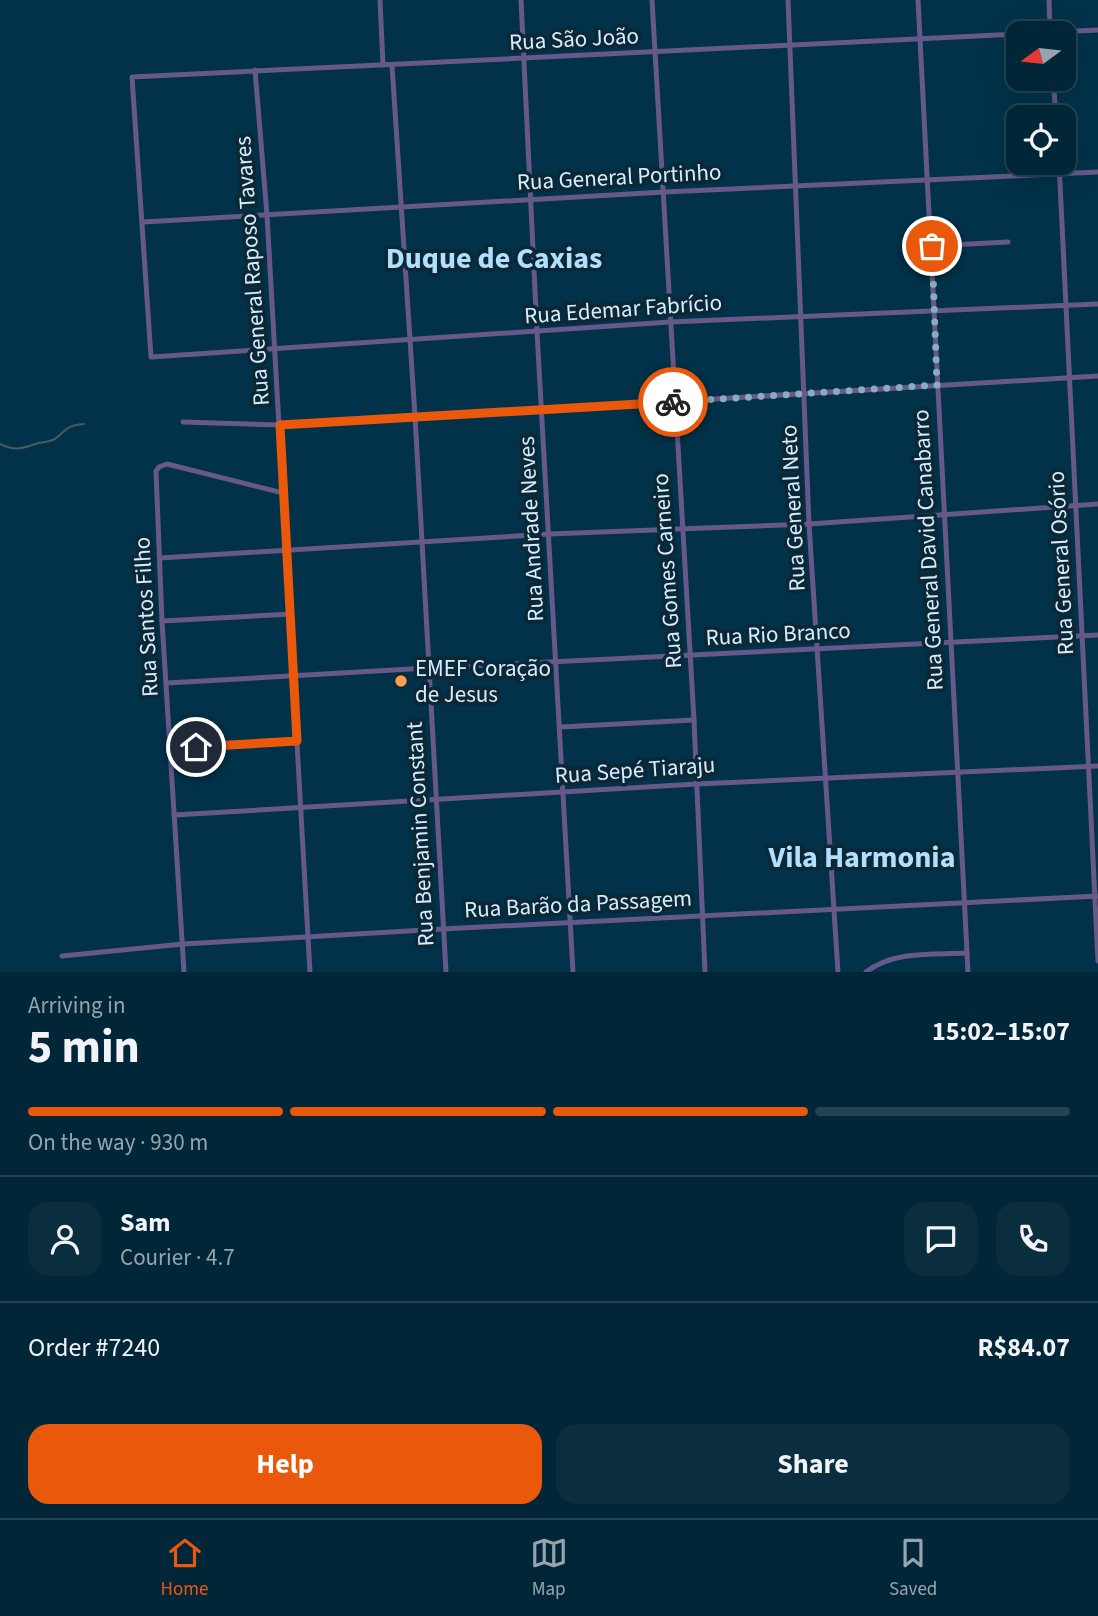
<!DOCTYPE html>
<meta charset="utf-8">
<style>
:root{--surface:#012637;--page:#0b2e3f;--text:#f1f3f6;--muted:#96a5ad;--line:#234352;--accent:#ea580c}
body{margin:0;font-family:"Source Sans 3",sans-serif;background:var(--page);color:var(--text);height:100vh;display:flex;flex-direction:column;font-size:26px;white-space:nowrap}
*{box-sizing:border-box;margin:0}
p{font-size:23px;color:var(--muted)}
.icon{flex:none;width:38px;height:38px;fill:none;stroke:currentColor;stroke-width:2;stroke-linecap:round;stroke-linejoin:round}
.map{position:relative;height:972px;overflow:hidden}
.side{display:flex;flex-direction:column;background:var(--surface);flex:1}
.side>*{flex:none}
.needle{width:46px;rotate:255deg}
.tools{position:absolute;left:1006px;top:21px;display:grid;gap:14px}
.tools a{display:grid;place-items:center;width:70px;height:70px;border-radius:14px;background:var(--surface);box-shadow:0 7px 28px #0002,0 0 0 2px var(--line);font-size:35px}
.pin{position:absolute;display:grid;place-items:center;width:60px;height:60px;color:#fff;margin:-30px;border:4px solid #fff;border-radius:50%;box-shadow:0 2px 7px #0007}
.courier{position:absolute;display:grid;place-items:center;width:70px;height:70px;margin:-35px;border:5px solid #ea580c;border-radius:50%;background:#fff;color:#222;box-shadow:0 2px 9px #0007}
.overview em{font-style:normal;font-weight:700}
.overview div{display:flex;flex-direction:column-reverse}
.overview{display:flex;align-items:center;justify-content:space-between;height:119px;padding:0 28px}
h1{font-size:46px;font-weight:700;line-height:52px}
.bar{display:grid;grid-template-columns:repeat(4,1fr);gap:10px 7px;align-content:center;height:84px;padding:0 28px}
.bar i{height:9px;border-radius:5px;background:var(--line)}
.bar .current{background:var(--accent)}
.bar p{grid-column:span 4}
.line{display:flex;align-items:center;gap:18px;padding:0 28px;border-top:2px solid var(--line)}
.line div{flex:1}
.round{display:grid;place-items:center;flex:none;width:74px;height:74px;border-radius:21px;background:var(--page)}
.primary-button{display:flex;gap:14px;margin-top:auto;padding:14px 28px}
.primary-button a{flex:1;height:80px;border-radius:21px;background:var(--accent);color:#fff;font-size:28px;font-weight:700;line-height:80px;text-align:center}
.primary-button a+a{background:var(--page);color:var(--text)}
.dock{display:flex;justify-content:space-around;align-items:center;height:98px;border-top:2px solid var(--line);background:var(--surface);font-size:19px;color:var(--muted)}
.dock a{display:grid;justify-items:center;gap:4px}
.dock .current{color:var(--accent)}
.map>svg:first-child{display:block}
.lines{fill:none;stroke-linecap:round;stroke-linejoin:round}
.stream{stroke:#485a5c;stroke-width:2}
.minor{stroke:#665889;stroke-width:5}
.done{stroke:#8bacbd;stroke-width:7;stroke-dasharray:0 12.6}
.route{stroke:#ea580c;stroke-width:9}
.poi-dot{fill:#fc9d53;stroke:#0c2736;stroke-width:2.5}
.labels{text-anchor:middle;dominant-baseline:central;stroke-width:7;stroke-linejoin:round;paint-order:stroke}
.street-label{font-size:23px;fill:#d6edfc;stroke:#0c2736}
.poi-label{font-size:23px;fill:#d6edfc;stroke:#0c2736;text-anchor:start}
.district-label{font-size:30px;font-weight:bold;fill:#b1e0fe;stroke:#0c2736}
</style>
<div class="map">
<svg width="1098" height="972" viewBox="0 0 1098 972">
<rect width="100%" height="100%" fill="#013249"/>
<g class="lines">
<path class="stream" d="M0,444C16,452 23,448 38,443C44,442 49,442 55,439C68,429 65,426 84,424"/>
<g class="minor">
<path d="M380,0L383,65"/>
<path d="M521,0L537,332L573,972"/>
<path d="M652,0L694,720L705,972"/>
<path d="M788,0L809,524L838,972"/>
<path d="M918,0L968,972"/>
<path d="M1049,0L1050,33"/>
<path d="M1033,33L1098,30"/>
<path d="M1018,34L132,77L151,357L670,322L1098,304"/>
<path d="M392,65L415,416L446,972"/>
<path d="M255,70L267,215L310,972"/>
<path d="M1053,79L1056,117"/>
<path d="M1059,163L1098,961"/>
<path d="M143,222L664,192L1098,172"/>
<path d="M932,246L1008,242"/>
<path d="M183,422L280,425L1098,376"/>
<path d="M160,558L549,534L809,524L1098,504"/>
<path d="M162,621L291,614"/>
<path d="M167,683L428,668L1098,635"/>
<path d="M561,727L694,720"/>
<path d="M171,748L297,741"/>
<path d="M174,815L696,784L1098,766"/>
<path d="M62,956L183,944L442,929L1098,896"/>
<path d="M184,972L162,621L156,471L159,467L167,464L283,493"/>
<path d="M866,972C895,950 932,955 967,953"/>
</g>
</g>
<g class="lines">
<path class="done" d="M673,402L937,385L932,246"/>
<path class="route" d="M196,747L297,741L280,425L673,402"/>
</g>
<circle class="poi-dot" cx="401" cy="681" r="7"/>
<g class="labels">
<g class="street-label">
<text transform="translate(574 39) rotate(-3)">Rua São João</text>
<text transform="translate(619 177) rotate(-3)">Rua General Portinho</text>
<text transform="translate(252 271) rotate(-94)">Rua General Raposo Tavares</text>
<text transform="translate(623 309) rotate(-4)">Rua Edemar Fabrício</text>
<text transform="translate(793 508) rotate(-93)">Rua General Neto</text>
<text transform="translate(531 529) rotate(-93)">Rua Andrade Neves</text>
<text transform="translate(928 550) rotate(-93)">Rua General David Canabarro</text>
<text transform="translate(1061 563) rotate(-93)">Rua General Osório</text>
<text transform="translate(667 571) rotate(-94)">Rua Gomes Carneiro</text>
<text transform="translate(146 617) rotate(-93)">Rua Santos Filho</text>
<text transform="translate(778 634) rotate(-3)">Rua Rio Branco</text>
<text transform="translate(635 770) rotate(-4)">Rua Sepé Tiaraju</text>
<text transform="translate(420 834) rotate(-93)">Rua Benjamin Constant</text>
<text transform="translate(578 904) rotate(-3)">Rua Barão da Passagem</text>
</g>
<g class="poi-label">
<text x="415" y="668">EMEF Coração<tspan x="415" dy="26">de Jesus</tspan></text>
</g>
<g class="district-label">
<text x="494" y="258">Duque de Caxias</text>
<text x="862" y="857">Vila Harmonia</text>
</g>
</g>
</svg>
<div class="tools">
<a><svg class="needle" viewBox="-14 -14 28 28"><path d="M0-13l5 13h-10z" fill="#e53935"/><path d="M0 13l5-13h-10z" fill="#96a5ad"/></svg></a>
<a><svg class="icon" aria-label="locate" viewBox="0 0 24 24"><circle cx="12" cy="12" r="6"/><path d="M12 2v4M12 18v4M2 12h4M18 12h4"/></svg></a>
</div>
<div class="pin" style="left:932px;top:246px;background:#ea580c"><svg class="icon" aria-label="bag" viewBox="0 0 24 24"><path d="M5 8h14l-1 12H6zM9 8a3 3 0 0 1 6 0"/></svg></div>
<div class="pin" style="left:196px;top:747px;background:#1f2937"><svg class="icon" aria-label="home" viewBox="0 0 24 24"><path d="M3 11l9-7 9 7M6 9v11h12V9"/></svg></div>
<div class="courier" style="left:673px;top:402px"><svg class="icon" aria-label="bike" viewBox="0 0 24 24"><circle cx="6" cy="16" r="4"/><circle cx="18" cy="16" r="4"/><path d="M6 16l4-8h5l3 8M10 8l3 8H6M13 5h3"/></svg></div>
</div>
<section class="side">
<div class="overview"><div><h1>5 min</h1><p>Arriving in</p></div><em>15:02–15:07</em></div>
<div class="bar"><i class="current"></i><i class="current"></i><i class="current"></i><i></i><p>On the way · 930 m</p></div>
<div class="line" style="height:126px"><a class="round"><svg class="icon" aria-label="person" viewBox="0 0 24 24"><circle cx="12" cy="8" r="4"/><path d="M4 21q1-7 8-7t8 7"/></svg></a><div><b>Sam</b><p>Courier · 4.7</p></div><a class="round"><svg class="icon" aria-label="chat" viewBox="0 0 24 24"><path d="M4 5h16v11H9l-5 4z"/></svg></a><a class="round"><svg class="icon" aria-label="phone" viewBox="0 0 24 24"><path d="M5 4h4l2 5-3 2q2 4 5 5l2-3 5 2v4C11 20 4 13 5 4z"/></svg></a></div>
<div class="line" style="height:91px"><div>Order #7240</div><b>R$84.07</b></div>
<div class="primary-button"><a>Help</a><a>Share</a></div>
</section>
<nav class="dock">
<a class="current"><svg class="icon" aria-label="home" viewBox="0 0 24 24"><path d="M3 11l9-7 9 7M6 9v11h12V9"/></svg>Home</a>
<a><svg class="icon" aria-label="map" viewBox="0 0 24 24"><path d="M3 6l6-2 6 2 6-2v14l-6 2-6-2-6 2zM9 4v14M15 6v14"/></svg>Map</a>
<a><svg class="icon" aria-label="saved" viewBox="0 0 24 24"><path d="M7 4h10v16l-5-4-5 4z"/></svg>Saved</a>
</nav>
